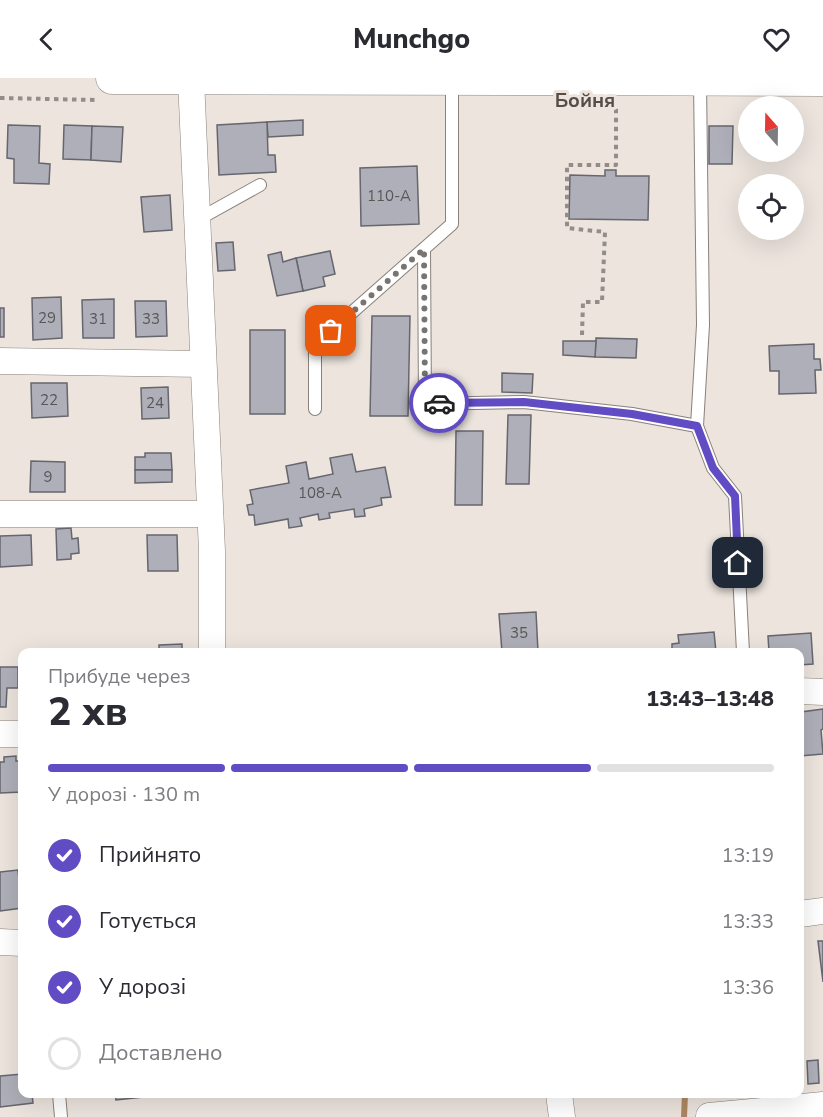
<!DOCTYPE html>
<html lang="uk">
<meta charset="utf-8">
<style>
:root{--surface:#fff;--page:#f2f2f3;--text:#2b2b33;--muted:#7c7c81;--line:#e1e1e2;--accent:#614cc4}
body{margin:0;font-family:"Nunito Sans",sans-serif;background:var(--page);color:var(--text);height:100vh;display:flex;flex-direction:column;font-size:22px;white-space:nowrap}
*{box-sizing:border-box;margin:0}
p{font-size:20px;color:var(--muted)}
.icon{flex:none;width:33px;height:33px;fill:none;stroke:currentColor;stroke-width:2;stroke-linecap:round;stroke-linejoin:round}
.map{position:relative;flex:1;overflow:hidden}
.sheet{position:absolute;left:18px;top:570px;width:786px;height:450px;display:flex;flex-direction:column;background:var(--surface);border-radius:12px;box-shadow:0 6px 24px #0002}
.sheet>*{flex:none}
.needle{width:39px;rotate:340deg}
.controls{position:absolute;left:738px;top:18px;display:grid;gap:12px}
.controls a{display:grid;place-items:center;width:66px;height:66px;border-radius:50%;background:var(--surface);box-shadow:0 6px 24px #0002;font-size:30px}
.pin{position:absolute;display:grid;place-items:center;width:51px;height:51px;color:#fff;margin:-26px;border-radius:12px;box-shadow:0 3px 9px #0006}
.courier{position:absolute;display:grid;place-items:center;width:60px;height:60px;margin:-30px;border:4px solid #614cc4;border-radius:50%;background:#fff;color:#222;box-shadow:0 2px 8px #0007}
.overview em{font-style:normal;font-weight:800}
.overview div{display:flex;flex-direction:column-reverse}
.overview{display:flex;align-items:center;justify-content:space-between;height:102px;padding:0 30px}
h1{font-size:39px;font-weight:800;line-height:45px}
.bar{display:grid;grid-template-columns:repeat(4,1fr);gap:9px 6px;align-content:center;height:72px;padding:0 30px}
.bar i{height:8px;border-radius:4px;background:var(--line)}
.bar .on{background:var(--accent)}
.bar p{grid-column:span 4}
ol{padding:0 30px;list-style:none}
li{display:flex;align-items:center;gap:18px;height:66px}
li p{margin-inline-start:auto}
li .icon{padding:6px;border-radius:50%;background:var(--accent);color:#fff;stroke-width:4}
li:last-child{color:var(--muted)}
li i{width:33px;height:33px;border:3px solid var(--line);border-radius:50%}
header{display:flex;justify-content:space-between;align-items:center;height:78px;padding:0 30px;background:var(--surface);font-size:27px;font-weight:800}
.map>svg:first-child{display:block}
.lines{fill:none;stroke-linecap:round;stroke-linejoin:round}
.stream{stroke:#ae8762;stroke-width:6}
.building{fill:#afafb9;stroke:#66666e;stroke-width:1.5}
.service-casing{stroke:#89817b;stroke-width:14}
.minor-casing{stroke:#89817b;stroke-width:27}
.tertiary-casing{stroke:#89817b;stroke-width:33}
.path{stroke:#928d88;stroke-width:4;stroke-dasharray:4.5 4.5;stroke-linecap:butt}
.service{stroke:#fff;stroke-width:12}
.minor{stroke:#fff;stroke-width:26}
.tertiary{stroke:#fff;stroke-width:32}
.done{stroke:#7a7470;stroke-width:6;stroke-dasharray:0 10.8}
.route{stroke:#614cc4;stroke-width:8}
.labels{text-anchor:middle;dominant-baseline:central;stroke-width:6;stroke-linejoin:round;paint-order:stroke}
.number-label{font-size:15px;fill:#595657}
.neighbourhood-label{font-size:20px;font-weight:bold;fill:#554e48;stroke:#ece4dd}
</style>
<header><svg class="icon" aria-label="back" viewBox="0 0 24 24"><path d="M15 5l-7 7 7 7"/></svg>Munchgo<svg class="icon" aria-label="heart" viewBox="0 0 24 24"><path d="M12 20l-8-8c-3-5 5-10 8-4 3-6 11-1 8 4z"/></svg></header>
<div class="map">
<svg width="823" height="1039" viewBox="0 0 823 1039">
<rect width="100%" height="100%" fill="#ece4dd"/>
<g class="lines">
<path class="stream" d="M684,1039L685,1016"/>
</g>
<g class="building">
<path d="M303,42V57L268,59L267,44Z"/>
<path d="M267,44L268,77H275L276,94L219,97L217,47Z"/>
<path d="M8,47L40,48L39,85L50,86L49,106L14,105V81L7,80Z"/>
<path d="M64,47L92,48L91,82L63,81Z"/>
<path d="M92,48L123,49L121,84L91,82Z"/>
<path d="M709,48H733L732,86H709Z"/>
<path d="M417,88L419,146L361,148L360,90Z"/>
<path d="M605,92H616V98H649L648,142L569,141L570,97L605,98Z"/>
<path d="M170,117L172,152L144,154L141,119Z"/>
<path d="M233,164L235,192L218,193L216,165Z"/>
<path d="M330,173L335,196L323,199L325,208L303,213L296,180Z"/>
<path d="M281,174L283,184L296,180L303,213L277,218L268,177Z"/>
<path d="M61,219L62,260L33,262L32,220Z"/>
<path d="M114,221V260H83L82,222Z"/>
<path d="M135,223H166L167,258L136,259Z"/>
<rect x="0" y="230" width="4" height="29"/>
<path d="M372,238H410L408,338H370Z"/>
<rect x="250" y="252" width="35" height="84"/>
<path d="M596,260L637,261L636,280L595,279Z"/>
<path d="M563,263H596L595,279L563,277Z"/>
<path d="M814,266V281H820L821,292H815L816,315L779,316V293H770L769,268Z"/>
<path d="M502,295L533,296L532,315L502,314Z"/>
<path d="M31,305H67L68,338L32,340Z"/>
<path d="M168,309L169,340L142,341L141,310Z"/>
<path d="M508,337H531L529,406H506Z"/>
<path d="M456,353H483L482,427H455Z"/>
<path d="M145,375H171L172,392H135V379H145Z"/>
<path d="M352,376L356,394L385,389L391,419L381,420L382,427L364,431L365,438L355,439L354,431L329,435L330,440L319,442L318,436L300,440L302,448L289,450L288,441L255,447L254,437H249L247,427L253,426L250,412L289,405L286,388L306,384L309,401L333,396L330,380Z"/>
<path d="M31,383L65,384V414H30Z"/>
<path d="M135,392H172V404L135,405Z"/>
<path d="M71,450L72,461L78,460L79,475L71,476V481L57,482L56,451Z"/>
<path d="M31,457L32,487L0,489V458Z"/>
<path d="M147,457H177L178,493H148Z"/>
<path d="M536,534L538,574H502L499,536Z"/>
<path d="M714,554L716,574H672V566L679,565L678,557Z"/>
<path d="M811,555L813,586L800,587V574H769L768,558Z"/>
<path d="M182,566V574H159V567Z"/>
<path d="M0,589H18V610H7L6,629H0Z"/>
<path d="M823,631V651L821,652L823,676L800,678L801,634Z"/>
<path d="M16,678V683H22V714L0,715V684H4V679Z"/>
<path d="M18,792L22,830L0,833V794Z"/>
<path d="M818,863H823V904Z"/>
<path d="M818,982L819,1005L808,1006L807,983Z"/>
<path d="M22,996V1016H32L33,1025L0,1029V998Z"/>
<path d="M115,1016H142L143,1019L116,1022Z"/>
</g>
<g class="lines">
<defs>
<g id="service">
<path d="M700,3L703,247L697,348L713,390L735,418L743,574"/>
<path d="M197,142L260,107"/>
<path d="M424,171L425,326L524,324L632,336L697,348"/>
<path d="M315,331V267L452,146V2"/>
<path d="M59,1016L61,1039"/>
</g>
<g id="minor">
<path d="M191,1L212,473V574"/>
<path d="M0,283L203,286"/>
<path d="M0,436H210"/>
<path d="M800,613L823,614"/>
<path d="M0,656H22"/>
<path d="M800,836L823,833"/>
<path d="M0,864L22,865"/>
<path d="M559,1016L562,1039"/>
<path d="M709,1038L823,1027"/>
</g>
<path id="tertiary" d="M112,0L823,2"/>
</defs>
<use href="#service" class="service-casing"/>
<use href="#minor" class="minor-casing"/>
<use href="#tertiary" class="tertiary-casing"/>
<g class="path">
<path d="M0,20L98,22"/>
<path d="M582,257L583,224H602L605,154L567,150V87H616V27"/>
</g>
<use href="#service" class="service"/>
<use href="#minor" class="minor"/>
<use href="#tertiary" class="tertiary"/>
</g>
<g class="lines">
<path class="done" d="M331,253L424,171L425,326L439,325"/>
<path class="route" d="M439,325L524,324L632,336L697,348L713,390L735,418L738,485"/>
</g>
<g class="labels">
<g class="number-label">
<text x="389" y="118">110-А</text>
<text x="47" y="240">29</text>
<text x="98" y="241">31</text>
<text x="151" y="241">33</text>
<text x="49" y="322">22</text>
<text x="155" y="325">24</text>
<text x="48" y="399">9</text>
<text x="320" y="415">108-А</text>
<text x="519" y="555">35</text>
</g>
<g class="neighbourhood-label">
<text x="585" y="22">Бойня</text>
</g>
</g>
</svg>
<div class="controls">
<a><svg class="needle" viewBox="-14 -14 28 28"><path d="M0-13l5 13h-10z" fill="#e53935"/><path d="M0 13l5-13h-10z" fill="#7c7c81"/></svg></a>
<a><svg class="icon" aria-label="locate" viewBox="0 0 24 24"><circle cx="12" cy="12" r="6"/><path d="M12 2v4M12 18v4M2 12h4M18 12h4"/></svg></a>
</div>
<div class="pin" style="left:331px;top:253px;background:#ea580c"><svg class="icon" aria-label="bag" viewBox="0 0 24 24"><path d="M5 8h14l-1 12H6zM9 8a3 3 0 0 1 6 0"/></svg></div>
<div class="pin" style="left:738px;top:485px;background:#1f2937"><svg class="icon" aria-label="home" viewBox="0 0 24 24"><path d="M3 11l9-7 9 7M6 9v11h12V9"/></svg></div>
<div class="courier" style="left:439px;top:325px"><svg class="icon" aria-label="car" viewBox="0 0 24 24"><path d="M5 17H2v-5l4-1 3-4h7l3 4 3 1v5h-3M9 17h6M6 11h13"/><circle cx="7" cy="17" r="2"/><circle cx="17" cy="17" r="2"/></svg></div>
<section class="sheet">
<div class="overview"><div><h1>2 хв</h1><p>Прибуде через</p></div><em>13:43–13:48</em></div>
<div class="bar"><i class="on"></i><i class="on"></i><i class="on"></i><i></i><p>У дорозі · 130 m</p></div>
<ol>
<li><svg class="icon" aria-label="check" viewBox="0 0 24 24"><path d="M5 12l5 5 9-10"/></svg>Прийнято<p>13:19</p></li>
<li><svg class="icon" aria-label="check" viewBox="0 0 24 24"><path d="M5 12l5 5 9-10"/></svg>Готується<p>13:33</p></li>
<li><svg class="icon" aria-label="check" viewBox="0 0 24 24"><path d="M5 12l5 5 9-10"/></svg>У дорозі<p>13:36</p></li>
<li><i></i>Доставлено</li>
</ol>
</section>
</div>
